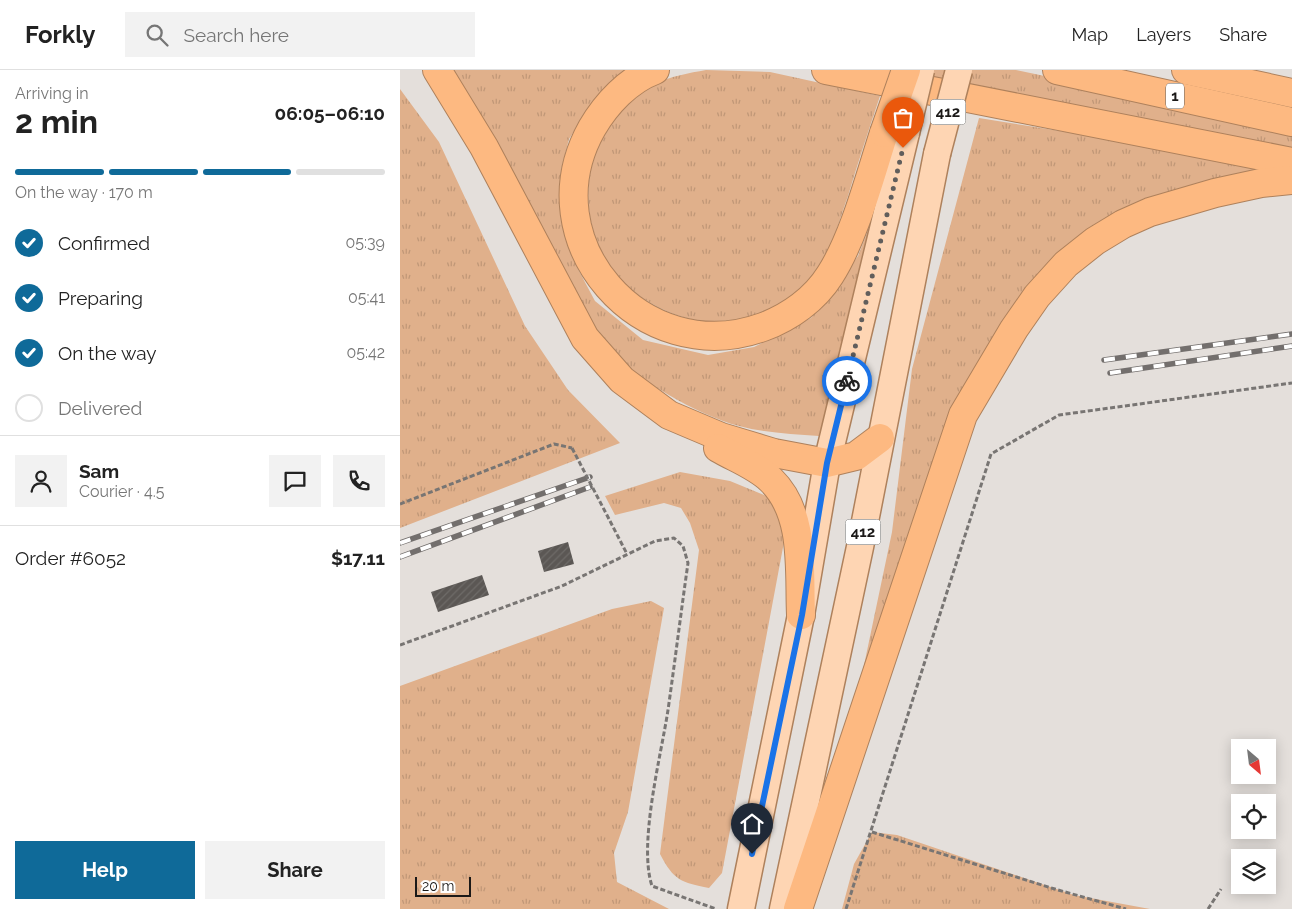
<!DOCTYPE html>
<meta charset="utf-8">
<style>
:root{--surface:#fff;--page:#f2f2f2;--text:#222;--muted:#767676;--line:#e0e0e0;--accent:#0f6a99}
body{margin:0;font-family:Raleway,sans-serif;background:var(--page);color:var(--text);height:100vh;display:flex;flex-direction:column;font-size:19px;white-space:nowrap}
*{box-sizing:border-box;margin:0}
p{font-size:16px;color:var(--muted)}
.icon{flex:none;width:28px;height:28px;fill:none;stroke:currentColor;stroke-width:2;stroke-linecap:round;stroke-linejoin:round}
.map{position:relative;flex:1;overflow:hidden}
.sheet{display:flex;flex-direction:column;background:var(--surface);width:400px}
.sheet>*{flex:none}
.needle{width:32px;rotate:152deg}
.tools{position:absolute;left:831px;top:669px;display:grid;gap:10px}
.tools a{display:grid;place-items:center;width:45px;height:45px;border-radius:0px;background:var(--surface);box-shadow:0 2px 12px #0003;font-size:25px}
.scale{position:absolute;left:15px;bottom:12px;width:56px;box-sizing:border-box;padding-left:5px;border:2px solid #1b1918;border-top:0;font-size:14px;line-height:18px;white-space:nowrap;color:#1b1918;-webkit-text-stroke:4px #fff;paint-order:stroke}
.pin{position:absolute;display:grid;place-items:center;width:42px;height:42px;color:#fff;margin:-51px -21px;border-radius:50% 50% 50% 0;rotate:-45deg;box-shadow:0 0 5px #0007}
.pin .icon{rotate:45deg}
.courier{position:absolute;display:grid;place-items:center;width:50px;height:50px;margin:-25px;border:4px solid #1a73e8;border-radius:50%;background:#fff;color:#222;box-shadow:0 1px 6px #0007}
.summary em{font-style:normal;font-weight:700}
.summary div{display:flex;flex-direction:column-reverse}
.summary{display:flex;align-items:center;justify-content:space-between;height:85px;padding:0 15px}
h1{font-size:32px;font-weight:700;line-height:38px}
.bar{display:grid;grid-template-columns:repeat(4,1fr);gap:8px 5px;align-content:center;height:60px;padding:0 15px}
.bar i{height:6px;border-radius:4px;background:var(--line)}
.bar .on{background:var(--accent)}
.bar p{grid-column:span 4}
.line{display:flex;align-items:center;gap:12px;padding:0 15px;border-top:1px solid var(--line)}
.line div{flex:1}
.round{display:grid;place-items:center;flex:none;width:52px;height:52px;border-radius:0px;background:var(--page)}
ol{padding:0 15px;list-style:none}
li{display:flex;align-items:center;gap:15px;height:55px}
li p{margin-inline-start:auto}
li .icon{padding:5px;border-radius:50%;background:var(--accent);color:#fff;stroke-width:4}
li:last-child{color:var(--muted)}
li i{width:28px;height:28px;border:2px solid var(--line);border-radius:50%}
.action{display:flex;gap:10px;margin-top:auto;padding:10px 15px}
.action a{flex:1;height:58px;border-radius:0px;background:var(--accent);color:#fff;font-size:20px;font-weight:700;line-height:58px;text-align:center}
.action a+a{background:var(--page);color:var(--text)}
header{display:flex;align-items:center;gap:30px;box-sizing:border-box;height:70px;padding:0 25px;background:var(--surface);border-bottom:1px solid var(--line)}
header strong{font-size:24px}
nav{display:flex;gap:28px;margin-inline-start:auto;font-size:18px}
.search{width:350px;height:45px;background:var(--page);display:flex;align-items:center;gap:12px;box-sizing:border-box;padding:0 18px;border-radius:0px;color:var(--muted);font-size:19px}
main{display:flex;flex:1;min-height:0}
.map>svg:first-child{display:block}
.grass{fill:url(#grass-tufts)}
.building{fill:url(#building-hatch)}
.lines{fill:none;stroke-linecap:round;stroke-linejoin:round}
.major-casing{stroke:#ae815c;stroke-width:29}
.highway-casing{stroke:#ae815c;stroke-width:30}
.path{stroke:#787573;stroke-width:3;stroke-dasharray:5 2.5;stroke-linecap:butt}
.major{stroke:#fed5b3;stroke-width:26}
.highway{stroke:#fdb981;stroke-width:28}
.rail-casing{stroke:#736f6d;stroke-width:5.5}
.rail{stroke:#fff;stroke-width:4;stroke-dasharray:11;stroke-linecap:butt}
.major-bridge-casing{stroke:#ae815c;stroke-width:29;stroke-linecap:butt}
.highway-bridge-casing{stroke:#ae815c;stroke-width:30;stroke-linecap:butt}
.path-bridge{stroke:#787573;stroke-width:3;stroke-dasharray:5 2.5;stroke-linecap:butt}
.major-bridge{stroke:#fed5b3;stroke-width:26}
.highway-bridge{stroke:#fdb981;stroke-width:28}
.done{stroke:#615e5c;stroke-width:5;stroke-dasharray:0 9}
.route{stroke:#1a73e8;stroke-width:6}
.labels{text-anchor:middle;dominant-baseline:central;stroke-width:5;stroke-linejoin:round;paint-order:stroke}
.shield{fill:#fff;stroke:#5f5e5d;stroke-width:1}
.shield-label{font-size:15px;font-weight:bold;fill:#1b1918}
</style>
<header>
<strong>Forkly</strong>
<div class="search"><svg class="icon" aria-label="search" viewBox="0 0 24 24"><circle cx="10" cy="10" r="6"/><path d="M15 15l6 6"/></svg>Search here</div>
<nav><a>Map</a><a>Layers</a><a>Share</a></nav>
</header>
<main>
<section class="sheet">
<div class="summary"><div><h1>2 min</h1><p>Arriving in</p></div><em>06:05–06:10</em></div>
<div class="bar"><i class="on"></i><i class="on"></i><i class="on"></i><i></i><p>On the way · 170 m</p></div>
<ol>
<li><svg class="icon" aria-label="check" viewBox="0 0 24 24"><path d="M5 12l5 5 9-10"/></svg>Confirmed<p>05:39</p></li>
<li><svg class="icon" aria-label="check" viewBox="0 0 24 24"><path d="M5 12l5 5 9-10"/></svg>Preparing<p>05:41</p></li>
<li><svg class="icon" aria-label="check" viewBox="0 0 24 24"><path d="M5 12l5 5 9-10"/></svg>On the way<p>05:42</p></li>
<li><i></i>Delivered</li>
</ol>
<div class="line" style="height:90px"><a class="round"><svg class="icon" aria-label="person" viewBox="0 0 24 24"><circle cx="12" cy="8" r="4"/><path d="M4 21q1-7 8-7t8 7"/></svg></a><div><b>Sam</b><p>Courier · 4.5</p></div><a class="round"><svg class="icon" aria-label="chat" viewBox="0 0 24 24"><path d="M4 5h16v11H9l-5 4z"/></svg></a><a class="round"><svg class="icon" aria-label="phone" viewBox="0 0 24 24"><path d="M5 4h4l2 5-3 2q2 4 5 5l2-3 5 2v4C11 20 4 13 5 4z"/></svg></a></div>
<div class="line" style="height:65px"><div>Order #6052</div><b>$17.11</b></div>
<div class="action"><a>Help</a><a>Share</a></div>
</section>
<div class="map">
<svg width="892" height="839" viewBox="0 0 892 839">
<defs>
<pattern id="grass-tufts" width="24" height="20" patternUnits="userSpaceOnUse" patternTransform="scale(1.25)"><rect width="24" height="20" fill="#e0b08b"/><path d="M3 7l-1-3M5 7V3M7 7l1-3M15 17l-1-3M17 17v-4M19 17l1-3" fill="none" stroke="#c09777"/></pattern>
<pattern id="building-hatch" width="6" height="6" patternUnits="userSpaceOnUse" patternTransform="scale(1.25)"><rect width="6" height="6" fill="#5b5754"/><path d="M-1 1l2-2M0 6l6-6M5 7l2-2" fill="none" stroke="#6e6b68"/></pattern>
</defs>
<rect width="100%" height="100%" fill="#e4dfdb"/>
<g class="grass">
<path d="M40,0H229L184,46L169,69L161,100L160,138L166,166L179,201L195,231L243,270L308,285L354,277L411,248L458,186L485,117L419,366C392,364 365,363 339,356C297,345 236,309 206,278Z"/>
<path d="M306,0L370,2L480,26C469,59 458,92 448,126C439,150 433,178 418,199C399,225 369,244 337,250C309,255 285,250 260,238C167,194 163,63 256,14C271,6 289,3 306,0Z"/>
<path d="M487,0H616L892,58V79Z"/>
<path d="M0,19L39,72L125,256L168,320L220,373L0,458Z"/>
<path d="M579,48L892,98L717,143L552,340L505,476L447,676L492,462L512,299Z"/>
<path d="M280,402L330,411L369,427L379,446L384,472L322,803L309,818C281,812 274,811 260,784L299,480L290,453L281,438L264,433L215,445L205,426Z"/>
<path d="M251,531L264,538L228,742L214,783L217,812L269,839H0V616L212,539Z"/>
<path d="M472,762L497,765L674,825L750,839H442L454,794Z"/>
</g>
<g class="building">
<path d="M168,472L174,494L144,502L138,481Z"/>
<path d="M82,505L89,525L38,542L31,522Z"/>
</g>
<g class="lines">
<defs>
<g id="major">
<path d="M341,839L401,545L427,393L506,63"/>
<path d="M383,839L460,477L537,84"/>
</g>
<g id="highway">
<path d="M37,0L84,77L185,268L222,310L269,345L321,367L374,383L427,393L456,386L480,368"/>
<path d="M255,0C228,10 206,34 192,58C128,171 242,301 363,257C390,247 415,229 430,205C454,168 470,106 484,63"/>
<path d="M426,0L892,92"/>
<path d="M657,0L892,52"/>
<path d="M786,0L892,23"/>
<path d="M318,378C335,388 357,396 371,410C406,444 399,501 401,545"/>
<path d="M398,839L563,345L614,259L637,226L666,194L695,171L723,154L750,142L815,123L861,113L892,110"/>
</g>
</defs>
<use href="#major" class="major-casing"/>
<use href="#highway" class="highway-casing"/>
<g class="path">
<path d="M0,434L154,374L172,378"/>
<path d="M210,451L227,484"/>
<path d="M0,575L162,516L255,471L274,468L283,476L288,493C281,542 275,591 268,640C261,686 238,774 252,816L316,839"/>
<path d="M472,762L658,820L726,839"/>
<path d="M446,839L591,384L659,345L892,313"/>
<path d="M808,839L821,819"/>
</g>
<use href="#major" class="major"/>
<use href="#highway" class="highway"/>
<defs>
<g id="rail">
<path d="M704,290L892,264"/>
<path d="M710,303L892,276"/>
<path d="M0,473L190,407"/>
<path d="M0,487L190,417"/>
</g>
</defs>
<use href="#rail" class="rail-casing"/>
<use href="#rail" class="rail"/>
<defs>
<g id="major-bridge">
<path d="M506,63L521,0"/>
<path d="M537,84L559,0"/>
</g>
<path id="highway-bridge" d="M484,63L506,0"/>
</defs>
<use href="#major-bridge" class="major-bridge-casing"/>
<use href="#highway-bridge" class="highway-bridge-casing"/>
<path class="path-bridge" d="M172,378L210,451"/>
<use href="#major-bridge" class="major-bridge"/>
<use href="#highway-bridge" class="highway-bridge"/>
</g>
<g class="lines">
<path class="done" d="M447,311L503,78"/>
<path class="route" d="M352,784L402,545L427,393L447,311"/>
</g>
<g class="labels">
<g class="shield">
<rect x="766" y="13.5" width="18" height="25" rx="4"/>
<rect x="530.5" y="29.5" width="35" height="25" rx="4"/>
<rect x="445.5" y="449.5" width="35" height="25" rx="4"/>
</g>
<g class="shield-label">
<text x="775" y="26">1</text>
<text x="548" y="42">412</text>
<text x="463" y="462">412</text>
</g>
</g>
</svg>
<div class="tools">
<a><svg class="needle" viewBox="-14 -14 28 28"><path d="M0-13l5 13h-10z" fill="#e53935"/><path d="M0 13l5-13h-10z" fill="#767676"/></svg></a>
<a><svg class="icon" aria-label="locate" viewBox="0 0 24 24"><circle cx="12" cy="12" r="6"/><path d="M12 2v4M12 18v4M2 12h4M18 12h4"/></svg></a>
<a><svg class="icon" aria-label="layers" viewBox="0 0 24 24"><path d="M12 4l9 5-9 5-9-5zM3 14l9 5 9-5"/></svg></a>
</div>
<div class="scale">20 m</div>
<div class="pin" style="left:503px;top:78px;background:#ea580c"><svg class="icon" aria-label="bag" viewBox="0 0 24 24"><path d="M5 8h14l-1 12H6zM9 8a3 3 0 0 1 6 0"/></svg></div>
<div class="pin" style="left:352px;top:784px;background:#1f2937"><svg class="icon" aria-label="home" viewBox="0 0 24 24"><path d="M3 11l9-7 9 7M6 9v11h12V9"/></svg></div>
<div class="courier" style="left:447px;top:311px"><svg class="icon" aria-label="bike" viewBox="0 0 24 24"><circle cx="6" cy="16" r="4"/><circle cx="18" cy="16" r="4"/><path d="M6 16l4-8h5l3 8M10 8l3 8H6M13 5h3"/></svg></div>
</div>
</main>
